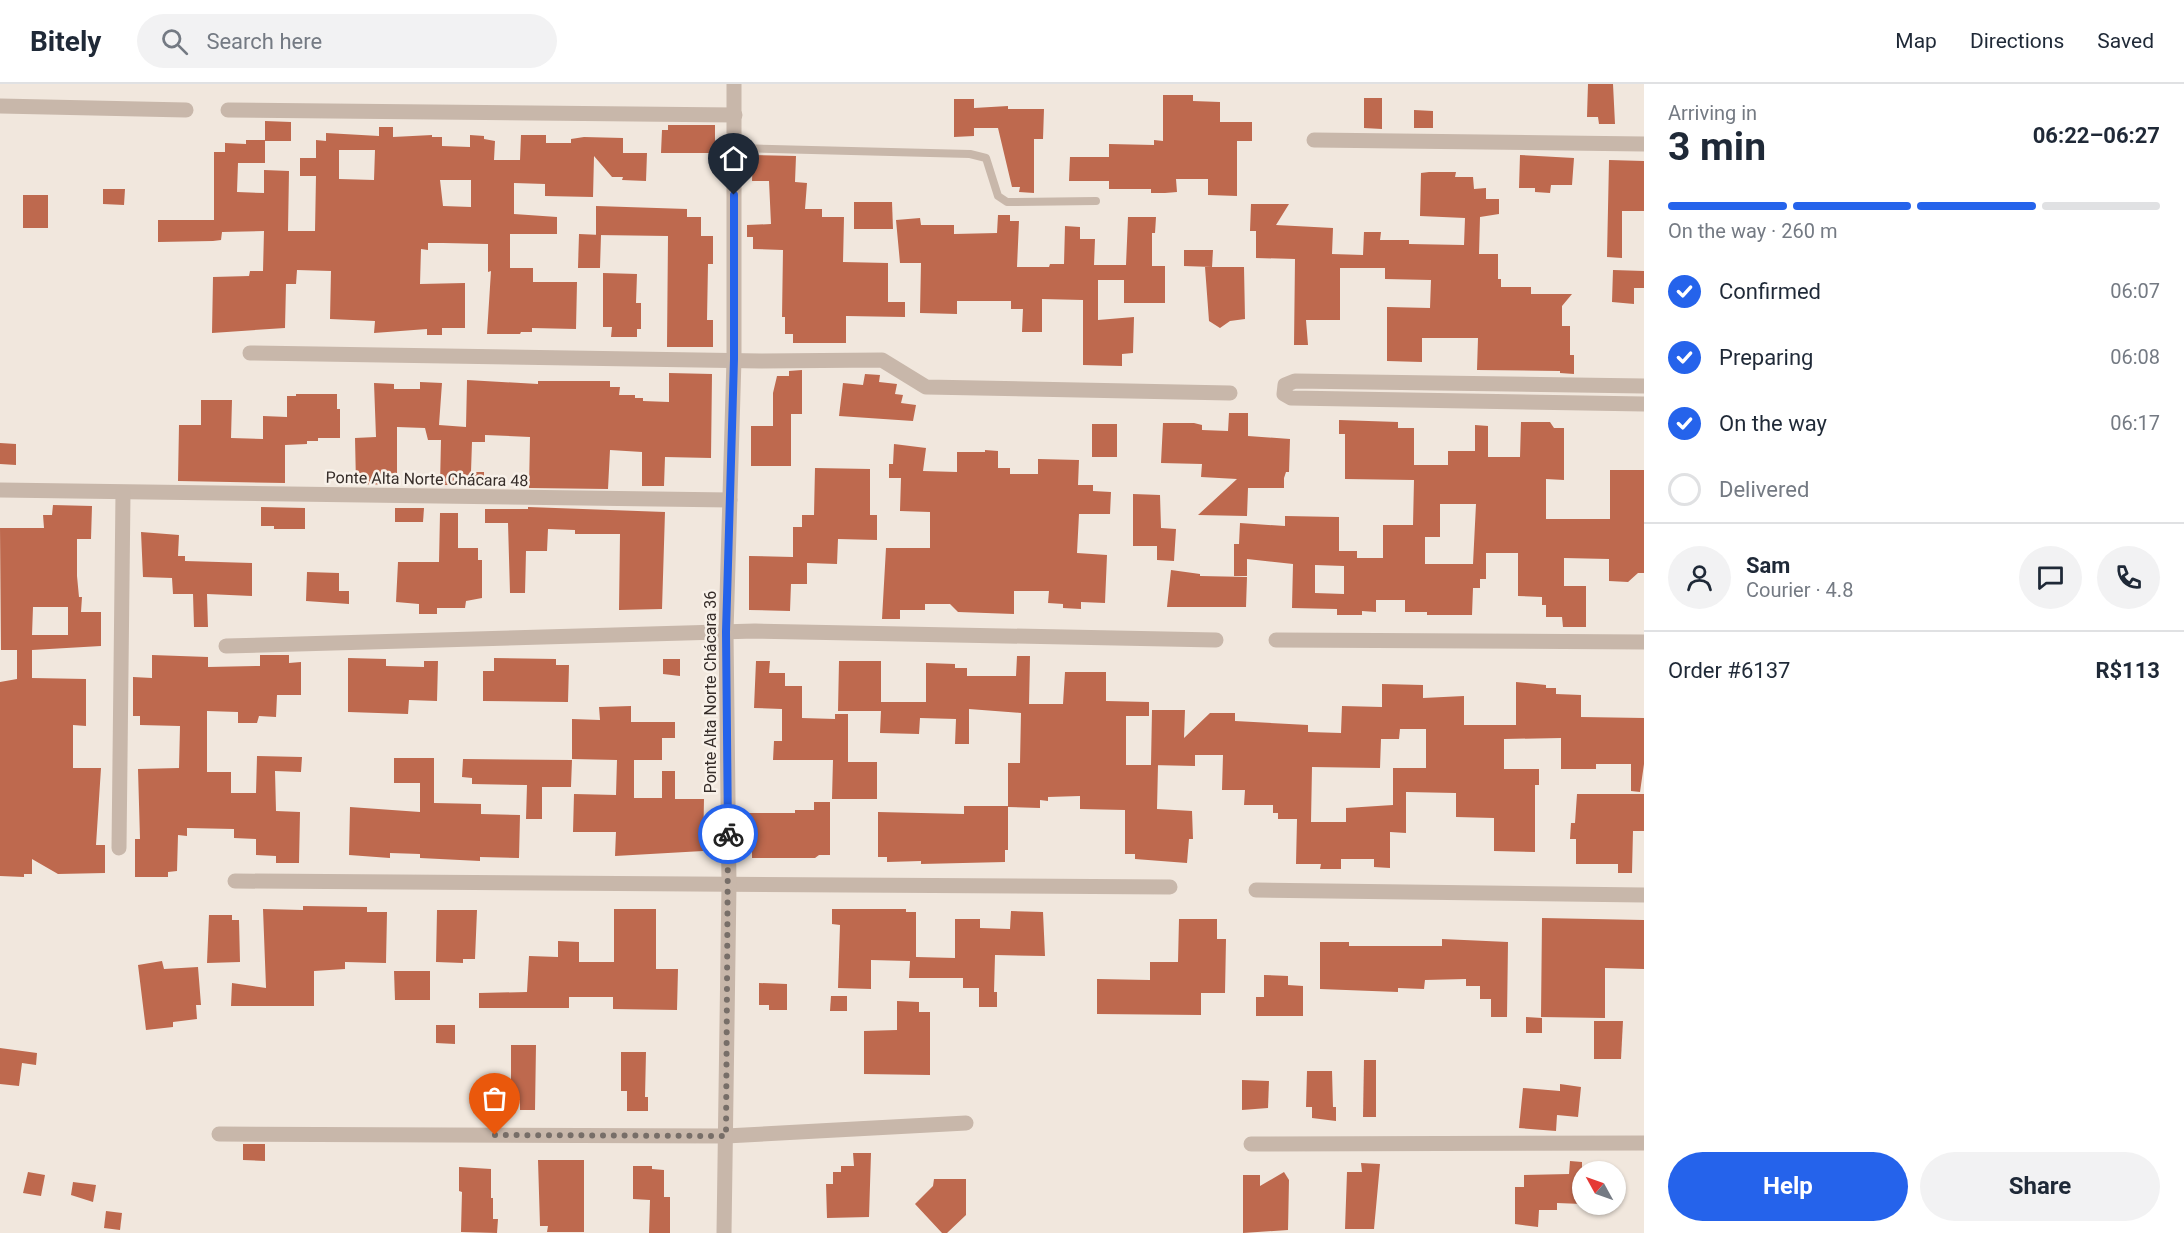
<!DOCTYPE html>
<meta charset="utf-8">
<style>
:root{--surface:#fff;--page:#f2f2f3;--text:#1f2937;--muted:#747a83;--line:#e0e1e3;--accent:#2563eb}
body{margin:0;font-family:Roboto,sans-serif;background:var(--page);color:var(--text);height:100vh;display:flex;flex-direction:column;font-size:22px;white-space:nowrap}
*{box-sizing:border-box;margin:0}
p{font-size:20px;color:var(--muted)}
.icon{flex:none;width:33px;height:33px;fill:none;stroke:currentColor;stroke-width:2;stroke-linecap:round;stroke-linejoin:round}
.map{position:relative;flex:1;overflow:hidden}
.side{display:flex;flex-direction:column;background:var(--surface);width:540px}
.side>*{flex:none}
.needle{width:39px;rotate:310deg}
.buttons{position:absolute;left:1572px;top:1077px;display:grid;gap:12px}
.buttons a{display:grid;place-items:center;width:54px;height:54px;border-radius:50%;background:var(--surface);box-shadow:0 2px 4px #0004;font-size:30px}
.pin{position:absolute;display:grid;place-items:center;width:51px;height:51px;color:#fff;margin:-62px -26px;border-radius:50% 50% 50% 0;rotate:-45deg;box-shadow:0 0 6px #0007}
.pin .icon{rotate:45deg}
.courier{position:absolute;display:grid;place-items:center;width:60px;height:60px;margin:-30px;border:4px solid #2563eb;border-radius:50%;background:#fff;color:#222;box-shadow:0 2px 8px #0007}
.summary em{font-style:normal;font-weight:700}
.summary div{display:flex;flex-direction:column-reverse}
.summary{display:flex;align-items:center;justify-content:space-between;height:102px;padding:0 24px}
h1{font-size:39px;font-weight:700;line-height:45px}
.bar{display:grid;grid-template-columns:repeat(4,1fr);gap:9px 6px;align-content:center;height:72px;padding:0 24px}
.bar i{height:8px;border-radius:4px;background:var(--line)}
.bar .active{background:var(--accent)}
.bar p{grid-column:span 4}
.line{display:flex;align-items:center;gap:15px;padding:0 24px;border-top:2px solid var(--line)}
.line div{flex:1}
.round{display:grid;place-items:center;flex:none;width:63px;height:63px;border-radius:32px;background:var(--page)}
ol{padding:0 24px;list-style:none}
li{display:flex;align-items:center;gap:18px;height:66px}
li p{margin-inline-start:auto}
li .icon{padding:6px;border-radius:50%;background:var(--accent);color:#fff;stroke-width:4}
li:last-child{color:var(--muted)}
li i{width:33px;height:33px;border:3px solid var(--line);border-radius:50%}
.action{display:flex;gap:12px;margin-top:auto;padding:12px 24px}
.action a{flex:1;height:69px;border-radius:36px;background:var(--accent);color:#fff;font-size:24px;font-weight:700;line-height:69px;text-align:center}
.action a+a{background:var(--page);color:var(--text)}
header{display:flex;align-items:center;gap:36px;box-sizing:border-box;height:84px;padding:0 30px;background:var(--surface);border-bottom:2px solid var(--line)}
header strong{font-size:28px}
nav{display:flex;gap:33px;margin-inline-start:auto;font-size:21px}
.search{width:420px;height:54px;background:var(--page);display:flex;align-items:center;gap:15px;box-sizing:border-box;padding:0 21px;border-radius:33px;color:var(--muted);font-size:22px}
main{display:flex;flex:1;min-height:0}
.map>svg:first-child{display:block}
.building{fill:#be694e;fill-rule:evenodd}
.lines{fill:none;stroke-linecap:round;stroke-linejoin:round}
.service{stroke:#c8b7aa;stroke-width:8}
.minor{stroke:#c8b7aa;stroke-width:15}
.tertiary{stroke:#c8b7aa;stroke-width:15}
.done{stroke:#776e68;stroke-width:6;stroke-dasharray:0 10.8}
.route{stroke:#2563eb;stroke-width:8}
.labels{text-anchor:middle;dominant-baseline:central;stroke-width:5;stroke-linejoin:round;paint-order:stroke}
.street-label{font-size:16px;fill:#362d29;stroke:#f8f1e9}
</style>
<header>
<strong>Bitely</strong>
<div class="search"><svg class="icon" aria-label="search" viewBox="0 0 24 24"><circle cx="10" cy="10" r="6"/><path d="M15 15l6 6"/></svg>Search here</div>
<nav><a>Map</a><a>Directions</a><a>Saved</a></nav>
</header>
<main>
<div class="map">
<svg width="1644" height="1149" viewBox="0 0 1644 1149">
<rect width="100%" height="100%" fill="#f1e7dd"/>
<g class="building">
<path d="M1588,0H1613L1615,40H1599L1598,33H1587Z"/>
<path d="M1163,11H1193V17L1220,18V38H1252V57H1237V112L1208,111V95H1176L1177,108L1165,109H1151V105H1109V97H1069L1070,73H1109V60L1154,61V56L1163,57Z"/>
<path d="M1364,14H1382V45L1364,44Z"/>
<path d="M954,15H974V24L1008,22V25H1044L1043,55H1034V109L1019,108L1020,103H1012L998,44H974V52L954,53Z"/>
<path d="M1414,26L1433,27V44H1414Z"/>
<path d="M265,37L291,38V57H265Z"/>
<path d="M668,41H715V69H661L662,46H668Z"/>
<path d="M379,43H393V53L432,51V53H442V62L470,63V51L484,52V55L495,57L494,76H520L521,51H546V59H571V55L584,53L623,54V69H647L646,97L622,96L623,93H612L594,72L593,113L545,112V100L514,99V130L557,133V150H510V184H533V198H577L576,245L532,244V248H521L520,250H487L491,187L488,188V160L443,159H428V166L421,165L420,200L465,199V244H442V251H427V245L374,249L375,237L330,235L331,187L297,186L296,200H286L285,244L212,249L213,193L249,192L250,187H263L264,147L222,148L221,156L213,157L158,158V136H214V68H225V59L246,60V56H265V79H238L237,108L264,109V86L289,87L288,147H315L316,92H300V74H316V56L326,57V49L379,52ZM339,66H375L374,96L339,95ZM440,96H471V123L443,122Z"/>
<path d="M753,71L796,72L795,98L807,99L805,125H822V133H844L843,178L888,179V218H905V233L846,232V259H793V250H785V233H782L783,166L753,165V153H747V141L771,140L769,97H752Z"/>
<path d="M1520,71L1574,74L1572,101H1551L1550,109L1535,108V104H1519Z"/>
<path d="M1609,76L1644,77V127H1622V174L1607,173Z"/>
<path d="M1429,88H1456L1455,93H1473L1474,105L1486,104V115H1499V130L1480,133L1479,170H1498V195H1501V203H1531V210H1572L1562,222V242H1570V271H1574V290L1560,289V287L1477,286L1478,254H1422V278L1387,277V223L1430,224L1431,196L1385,195V184H1340V236H1306L1308,261H1294L1295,175L1256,174V147H1250L1251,120H1289L1276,141L1333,144L1332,170L1363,171L1364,148H1381L1380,156H1409V160L1464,161L1465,134L1420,132L1421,89Z"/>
<path d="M103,105H125L124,121L103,120Z"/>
<rect x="23" y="111" width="25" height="33"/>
<path d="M854,118H892L893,145H854Z"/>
<path d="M596,122L687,125V133H701V152H713V180H708L707,236H713V263H667L668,152L596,151Z"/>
<path d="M998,131H1010V137H1019L1017,183H1049L1050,180H1064L1065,142L1080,143V155H1095L1094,181H1126L1128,133H1156L1155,149H1152V182H1165V219H1124V196H1098V236L1134,233L1133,269L1122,270V282L1083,281V216L1042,215V248H1022L1023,225H1011V217H957V230L920,229L921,179H900L896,136L920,134L921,141H954V150L997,149Z"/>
<path d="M579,150L601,151L600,184H578Z"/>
<path d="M1184,166H1213L1212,183L1184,182Z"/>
<path d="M1205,183H1244L1245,235L1230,237L1220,244L1209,237Z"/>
<path d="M1613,186L1644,187V204H1634V220L1612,218Z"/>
<path d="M603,189L637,190L636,219H641V245H637V253H611L612,243H603Z"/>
<path d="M802,286V330H791V382H751V342H773V309L777,292H789V287Z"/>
<path d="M669,289L712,290L711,374L665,373L664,402H642V368L610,366L608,405L529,404L530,353L485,351V358H472L471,388H484V401H440L441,356H428L425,344L397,343V401L356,400L355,354L376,353L374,299L394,300V305H420V298L442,299L439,341L466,343L467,296L538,300V297H610V303H620L619,311H635V314H643V317L669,318Z"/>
<path d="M865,290L880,291L879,298L897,300L895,310L903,311L901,319L916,321L913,337L839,332L843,299L863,301Z"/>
<path d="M296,310H337V325H340V354H318V357H307V360L285,361V399L178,397L179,341H201V316H232L231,354L263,355V332L287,333V312H296Z"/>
<path d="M1229,329H1248V352L1290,355L1289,388H1286L1284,394V404H1248L1247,432L1198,431L1237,395L1201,393L1202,380L1161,379L1163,339H1194L1202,341V346L1228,347Z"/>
<path d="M1339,336L1398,338V344H1414V381H1448V367H1475V341L1488,342V373H1520L1521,338H1550L1554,344H1564V396L1546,395V435H1610V386H1644V489H1638L1628,498L1609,497V475L1564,474V502H1586V543H1563L1562,533H1546V521H1542V513L1518,512V469H1486V495H1480V504H1473L1472,531H1427V528H1405V516H1376V528L1362,527V531H1337V525L1292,524L1293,480L1247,475V492H1234V460H1239L1240,439L1285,442V432L1339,433V467H1357V474H1383V441H1413L1414,396L1345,395V350H1339ZM1440,420H1476L1473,480H1425V453H1440ZM1315,481L1344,482V510L1315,509Z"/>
<rect x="1092" y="340" width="25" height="33"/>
<path d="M0,359L16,360V381L0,380Z"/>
<path d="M894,360L926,364L923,387L957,388V368H985V366L998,367V384H1010V390H1038V375L1079,376L1078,401H1093V407L1111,408L1110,430H1079L1077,469L1107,471L1105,519L1081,518V525L1063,524V520L1048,519L1049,507H1014V530L958,528L950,520H925V526H900V535H882L886,464H930V428L900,427L901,394H889V380H893Z"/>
<path d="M815,384L870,385V431H877V456L838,455L837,480L807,479V500H791L790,527L749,526V472L793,473V443H802V431H814Z"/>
<path d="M1133,410L1160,411L1161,444L1176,445L1174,477L1157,476V462H1133Z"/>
<path d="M53,421L92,422L91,455H77V492L79,513H82L81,528H101V562L32,566V594L86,595V642L73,641V684H101L96,761H105V789L58,790L32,775V790H24V793L0,792V598L17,595V566H1L0,444H44L43,431H52ZM33,523H68V551H32Z"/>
<path d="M261,423L305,424V445H274V442H261Z"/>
<path d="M528,423L665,428L662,525L619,526L620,450H575V446L548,445L547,467H526L525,509H510L508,439H485V425H528Z"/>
<path d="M395,424H424L423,438H395Z"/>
<path d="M440,429H458V464H478V476H482V514L466,517L465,524H437V530H419V520L396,518L398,478H439Z"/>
<path d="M141,448L179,451L178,472H185V477L252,479V512L207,510L208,543H194L193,510H173L172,494L143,493Z"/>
<path d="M1171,486L1200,490V492L1247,493L1246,523H1167Z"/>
<path d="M307,488L339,489V507H349V520L306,517Z"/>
<path d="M152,571L208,573V583L260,582V571H289V579L301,578V611H277L276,633L259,632L257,639H238V628L207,627V688H231V709H256L257,672L302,673L301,688L275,687L276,727L300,728L299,779H276V772L256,771V755L234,754V745L187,744V752L178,751L177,787L168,788V793H135V755H140L138,685L179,684L180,642L140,641V632H133V593L152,594Z"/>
<path d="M1017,572H1030L1029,620H1063L1065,588H1106V617L1149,618V632H1126V681H1158L1157,725L1192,727L1193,755H1189L1187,779L1135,775V770H1125V726L1080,725V712L1048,713V717L1040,716V724L1008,723V679H1020L1021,629L969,625V660H955L956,635L920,634L919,650L880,649L881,627H838L839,577H881V618H926V579L955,580V584H967V592H1016Z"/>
<path d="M348,574L386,575V582L424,583V577H438L437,617L409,616L408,630L348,628Z"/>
<path d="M494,574L556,575V581H569L568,618L483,617V587H494Z"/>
<path d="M663,575H680V592L663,590Z"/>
<path d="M756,577H770L769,589H785V602H802V634L835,635V630H848V678H877V715H832L833,676H773L774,657H782V625L754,624Z"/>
<path d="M1516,598L1546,601V604H1556V610L1581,611V633L1644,634V680L1640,708L1631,707V680H1596V685H1561V654L1504,655V685H1539V701H1535V768L1494,767V734L1456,733V709L1406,708V749L1390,748V784L1374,783V775H1341V785H1320L1321,780H1296L1297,735H1278V729H1273V721H1244L1245,706H1222L1223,671H1195V682L1151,681L1152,626H1185L1184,654L1210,629H1235V637L1308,641V648L1341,649L1342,622L1382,623V600L1423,601V614L1464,612V641H1516ZM1400,645H1426V684H1393V721L1346,724V738H1311L1312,683L1380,684L1381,655H1399Z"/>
<path d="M631,622V638H675V654H662V676H634V714H662V687H675V715H704L703,767L615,772L616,748H573L574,710L616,711L617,676L572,675V635L600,636L599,623Z"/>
<path d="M394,674H434V719L481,720V730L520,731L519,774L480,773V777L420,774V770L390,769V774L349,771L350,723L420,728V699H394Z"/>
<path d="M463,675L572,676L571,703H542V735H526L527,701L472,700V694L462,693Z"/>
<path d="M1577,710H1644V747H1633L1632,789H1618V780H1576V755H1570L1571,739H1575Z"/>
<path d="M814,718H830V771H819L815,774H752V743H748V729H795V726H814Z"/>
<path d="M964,722H1008V766H1005V778L921,780V777L887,778V773H878V728L964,730Z"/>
<path d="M303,822L367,823V828H387L386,879L345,878V885L314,887V922H231L232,899L266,904L263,825L303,826Z"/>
<path d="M614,825H656V885H678L677,926L613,925V913H569V924H479V909L527,908L529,872L558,873V857L579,858V878H614Z"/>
<path d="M832,825H906V828H916V873L955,874V835H980V844L1010,845L1011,827L1043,828L1045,872L995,871L994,908H997V923H979V904H963V894H909L910,877L871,876V905L838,904L840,841L832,840Z"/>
<path d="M437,826H477L475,875H463V879L436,878Z"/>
<path d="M209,831H232V836H239L240,878L207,879Z"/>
<path d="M1542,834L1644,836V885L1605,884V934L1541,933Z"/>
<path d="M1179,835H1217V855H1226L1225,909H1201V931L1097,930V895L1150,896V878H1178Z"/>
<path d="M1442,855L1508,858L1507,933H1491V915H1480V902H1466V895L1425,896L1424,905L1398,904V908L1320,905V858H1349V862H1442Z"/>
<path d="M162,877L164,885L198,883L201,921H196L197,935L173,938V943L146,946L138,881Z"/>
<path d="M394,887H430V916H395Z"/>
<path d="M1264,891L1288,892V901L1303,902V932H1256V913H1264Z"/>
<path d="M759,899L787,900V926H769V921H759Z"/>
<path d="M831,912H847V927H830Z"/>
<path d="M897,917L919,918V928H930V991L864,990V947L897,946Z"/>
<path d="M1526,933L1542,934V949H1526Z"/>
<path d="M1594,937H1623L1621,975H1594Z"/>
<path d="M436,941H455V960L436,959Z"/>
<path d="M511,961H536L535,1026H520V1016H511Z"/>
<path d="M0,964L37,969L36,981L22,979L19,1002L0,1000Z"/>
<path d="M621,968H646L645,1013H648V1027H627V1007H621Z"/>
<path d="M1364,976H1376V1033H1363Z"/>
<path d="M1307,987H1332L1333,1023H1336V1037L1312,1034V1023H1306Z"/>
<path d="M1242,996L1269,997L1268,1024L1242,1026Z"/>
<path d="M1560,1000L1581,1003L1578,1033L1557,1031L1556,1047L1519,1044L1523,1004L1560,1007Z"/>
<path d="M243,1060H265V1077L243,1076Z"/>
<path d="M853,1069H871L869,1133L827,1134L826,1100H833V1088H841V1082H854Z"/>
<path d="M538,1076H584V1148H547L548,1142H540Z"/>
<path d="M1570,1077L1582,1078V1120L1557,1119V1126H1539L1538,1143L1515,1140V1103H1524V1091L1569,1090Z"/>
<path d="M1361,1079L1380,1080L1374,1145H1345L1347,1088H1362Z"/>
<path d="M633,1082H652V1085L664,1086V1113H670V1149H649L650,1116L633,1115Z"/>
<path d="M459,1083L491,1085V1114H493V1135H498L497,1149L461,1148L462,1108L459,1107Z"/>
<path d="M28,1088L45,1091L41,1112L23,1109Z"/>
<path d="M1284,1088L1289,1096L1288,1146L1243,1149V1091H1260V1102Z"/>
<path d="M934,1095H966V1131L947,1149H942L915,1120L933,1102Z"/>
<path d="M73,1098L96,1101L93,1118L71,1111Z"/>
<path d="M106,1127L122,1129L120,1146L104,1144Z"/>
</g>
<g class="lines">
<path class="service" d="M735,64L970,70L986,74L998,112L1007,118L1096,117"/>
<g class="minor">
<path d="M0,22L186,26"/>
<path d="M228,26L735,31"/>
<path d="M1314,56L1644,60"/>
<path d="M250,269L761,277L882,276L926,303L1230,309"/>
<path d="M1644,302L1295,297L1285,301L1284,310L1291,314L1644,320"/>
<path d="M0,406L730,416"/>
<path d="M1276,556L1644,558"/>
<path d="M226,562L755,547L1216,556"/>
<path d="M119,764L123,409"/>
<path d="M235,797L1170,803"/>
<path d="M1256,806L1644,811"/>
<path d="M219,1050L726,1052L966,1039"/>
<path d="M1251,1060L1644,1059"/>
</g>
<path class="tertiary" d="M724,1149L729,800L726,548L734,275V0"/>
</g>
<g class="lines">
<path class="done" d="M495,1051L726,1052L728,750"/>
<path class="route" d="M728,750L726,548L734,275V111"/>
</g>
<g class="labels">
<g class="street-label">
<text transform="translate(427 395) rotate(1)">Ponte Alta Norte Chácara 48</text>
<text transform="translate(710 608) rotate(-90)">Ponte Alta Norte Chácara 36</text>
</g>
</g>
</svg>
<div class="buttons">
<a><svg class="needle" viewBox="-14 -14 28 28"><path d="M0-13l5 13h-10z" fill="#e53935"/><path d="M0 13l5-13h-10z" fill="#747a83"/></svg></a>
</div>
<div class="pin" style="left:495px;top:1051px;background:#ea580c"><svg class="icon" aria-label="bag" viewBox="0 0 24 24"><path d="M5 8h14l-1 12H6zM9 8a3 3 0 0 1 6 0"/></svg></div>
<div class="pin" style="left:734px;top:111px;background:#1f2937"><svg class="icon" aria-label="home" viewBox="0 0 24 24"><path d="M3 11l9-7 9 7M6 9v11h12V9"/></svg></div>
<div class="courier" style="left:728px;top:750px"><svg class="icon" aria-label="bike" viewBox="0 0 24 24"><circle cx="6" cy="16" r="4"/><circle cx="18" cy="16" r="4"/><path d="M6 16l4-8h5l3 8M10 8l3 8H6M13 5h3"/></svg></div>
</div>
<section class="side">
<div class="summary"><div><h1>3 min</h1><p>Arriving in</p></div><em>06:22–06:27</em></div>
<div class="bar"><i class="active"></i><i class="active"></i><i class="active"></i><i></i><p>On the way · 260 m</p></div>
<ol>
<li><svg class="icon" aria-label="check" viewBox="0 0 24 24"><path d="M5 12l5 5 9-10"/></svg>Confirmed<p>06:07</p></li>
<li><svg class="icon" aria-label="check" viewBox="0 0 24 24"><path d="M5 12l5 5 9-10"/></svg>Preparing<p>06:08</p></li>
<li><svg class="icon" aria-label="check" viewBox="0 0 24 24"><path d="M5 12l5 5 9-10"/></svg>On the way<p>06:17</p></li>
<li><i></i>Delivered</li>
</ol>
<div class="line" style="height:108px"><a class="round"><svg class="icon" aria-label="person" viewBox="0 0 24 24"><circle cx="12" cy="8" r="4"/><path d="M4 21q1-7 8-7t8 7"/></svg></a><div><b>Sam</b><p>Courier · 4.8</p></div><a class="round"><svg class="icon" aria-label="chat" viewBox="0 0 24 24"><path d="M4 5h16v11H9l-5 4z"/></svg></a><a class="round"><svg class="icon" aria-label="phone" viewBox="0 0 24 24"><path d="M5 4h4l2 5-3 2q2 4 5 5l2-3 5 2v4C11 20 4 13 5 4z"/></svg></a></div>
<div class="line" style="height:78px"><div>Order #6137</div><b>R$113</b></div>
<div class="action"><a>Help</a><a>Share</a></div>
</section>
</main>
